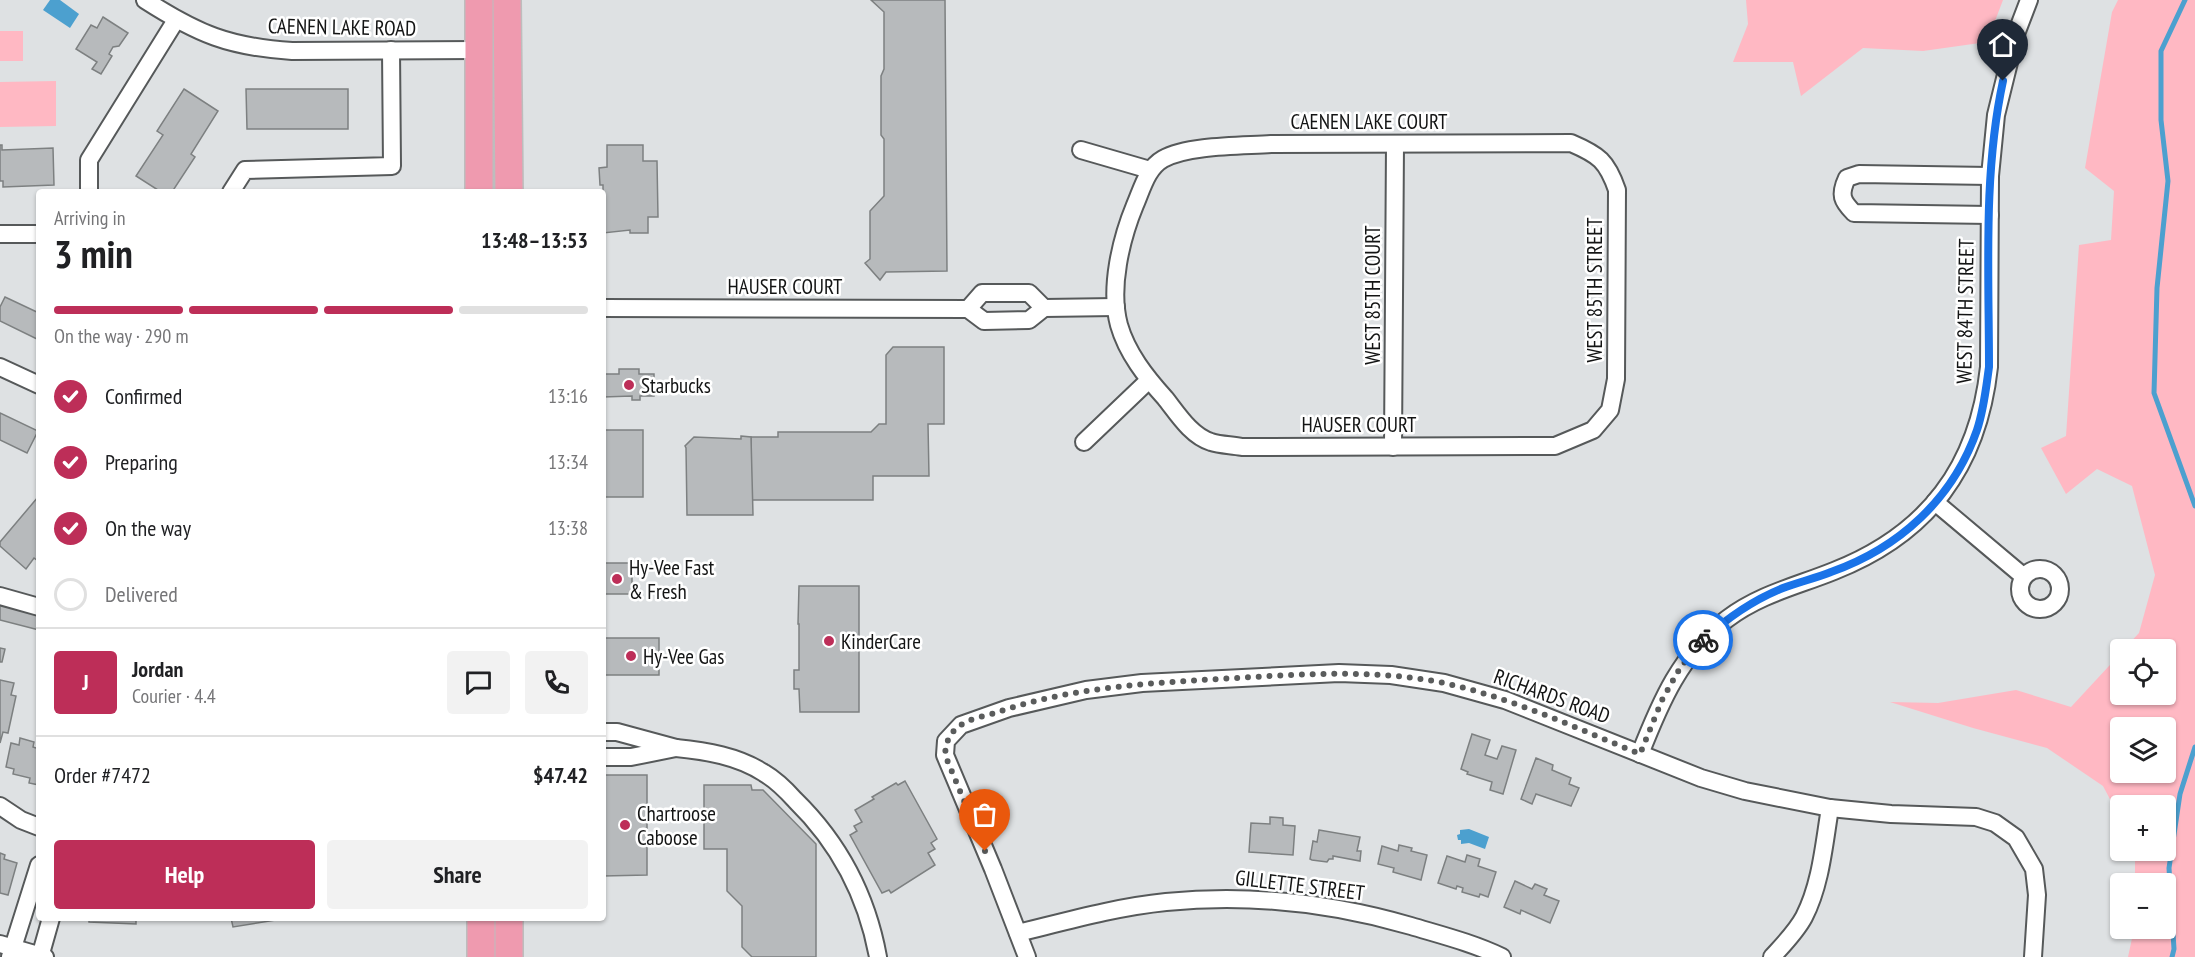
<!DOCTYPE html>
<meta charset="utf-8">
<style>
:root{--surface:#fff;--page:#f2f2f2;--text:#202124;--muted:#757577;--line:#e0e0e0;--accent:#bd2e58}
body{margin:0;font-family:"PT Sans Narrow",sans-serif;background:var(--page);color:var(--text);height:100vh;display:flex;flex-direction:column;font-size:22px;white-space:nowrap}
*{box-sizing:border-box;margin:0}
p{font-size:20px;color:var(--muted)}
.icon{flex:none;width:33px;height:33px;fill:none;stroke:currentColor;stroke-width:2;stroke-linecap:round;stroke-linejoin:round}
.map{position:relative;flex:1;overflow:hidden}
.drawer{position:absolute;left:36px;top:189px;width:570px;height:732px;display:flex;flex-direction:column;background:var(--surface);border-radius:6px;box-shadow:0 2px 4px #0004}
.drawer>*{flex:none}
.tools{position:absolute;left:2110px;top:639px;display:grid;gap:12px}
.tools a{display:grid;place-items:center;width:66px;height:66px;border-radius:6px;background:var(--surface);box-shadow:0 2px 4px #0004;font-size:30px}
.pin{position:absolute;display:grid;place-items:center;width:51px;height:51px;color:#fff;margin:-62px -26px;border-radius:50% 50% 50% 0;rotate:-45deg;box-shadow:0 0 6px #0007}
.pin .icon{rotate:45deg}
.courier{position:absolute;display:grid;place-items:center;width:60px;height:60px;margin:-30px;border:4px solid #1a73e8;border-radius:50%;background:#fff;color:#222;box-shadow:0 2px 8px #0007}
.head em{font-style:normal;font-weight:800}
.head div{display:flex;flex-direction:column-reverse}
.head{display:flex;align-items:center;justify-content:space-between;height:102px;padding:0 18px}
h1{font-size:39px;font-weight:800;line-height:45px}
.bar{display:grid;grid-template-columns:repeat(4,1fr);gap:9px 6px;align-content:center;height:72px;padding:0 18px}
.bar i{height:8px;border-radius:4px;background:var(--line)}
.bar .active{background:var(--accent)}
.bar p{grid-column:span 4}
.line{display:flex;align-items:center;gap:15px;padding:0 18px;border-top:2px solid var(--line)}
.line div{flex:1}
.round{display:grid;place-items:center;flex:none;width:63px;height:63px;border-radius:6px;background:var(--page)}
ol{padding:0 18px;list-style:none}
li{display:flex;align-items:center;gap:18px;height:66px}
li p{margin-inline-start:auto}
li .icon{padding:6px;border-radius:50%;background:var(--accent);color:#fff;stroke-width:4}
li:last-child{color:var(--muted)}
li i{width:33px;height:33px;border:3px solid var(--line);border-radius:50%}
.cta{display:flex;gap:12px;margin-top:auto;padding:12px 18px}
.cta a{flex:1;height:69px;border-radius:6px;background:var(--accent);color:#fff;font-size:24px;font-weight:800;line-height:69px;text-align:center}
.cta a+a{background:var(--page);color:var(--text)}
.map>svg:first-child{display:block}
.green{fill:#ffb8c3;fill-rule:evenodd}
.water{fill:#4ca0cf}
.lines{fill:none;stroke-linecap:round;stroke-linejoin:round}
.stream{stroke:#4ca0cf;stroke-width:5}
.building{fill:#b7babc;stroke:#7d8081;stroke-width:1.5}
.street-casing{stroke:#56595a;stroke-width:20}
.primary-casing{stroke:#bdbdbd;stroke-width:30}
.street{stroke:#fff;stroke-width:16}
.primary{stroke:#ef9aaf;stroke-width:27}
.done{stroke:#5a5c5c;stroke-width:6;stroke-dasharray:0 10.8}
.route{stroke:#1a73e8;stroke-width:8}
.poi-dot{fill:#bd2e58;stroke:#fff;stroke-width:2}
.labels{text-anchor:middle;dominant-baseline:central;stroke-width:5;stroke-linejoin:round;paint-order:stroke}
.street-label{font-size:21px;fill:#131414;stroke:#fff}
.poi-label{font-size:21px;fill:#131414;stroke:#fff;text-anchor:start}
</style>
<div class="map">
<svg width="2195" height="957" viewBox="0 0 2195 957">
<rect width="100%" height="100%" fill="#dee1e3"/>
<g class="green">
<path d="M1746,0H2003L1987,42L1923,51L1863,48L1801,96L1793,62H1733L1748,24Z"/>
<path d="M2118,0H2195V957H2128L2134,929L2166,928V884L2135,883V851L2166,850V806H2121V820L2103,786L2047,748L1973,728L1890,702L1938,703L2016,690L2071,707L2121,653V694H2166V650L2124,649L2139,633L2155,575L2132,486L2097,469L2066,494L2041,448L2066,436L2079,245L2111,240L2114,191L2085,168L2112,12ZM2121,728H2166V772H2121Z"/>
<rect x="0" y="31" width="23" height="30"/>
<path d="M56,81V126L0,127V82Z"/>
</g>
<g class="water">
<path d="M50,0H60L79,14L70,28L43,10Z"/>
<path d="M1469,829L1489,837L1485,849L1469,843L1461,844V840H1458L1457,835L1460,834V830Z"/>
</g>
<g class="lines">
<g class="stream">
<path d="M2185,0L2161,51V120L2168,181L2157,288L2154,393L2195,506"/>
<path d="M2172,957L2174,949L2169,868L2180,794L2195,747"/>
</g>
</g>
<g class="building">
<path d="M871,0H945L947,271L886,272L880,280L865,263L870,259V211L884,196V139L881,135V76L884,69V12Z"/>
<path d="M103,17L128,33L119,46L113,47L109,54L112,56L101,74L92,69L97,62L76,49L91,25L97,28Z"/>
<path d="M184,89L218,111L191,154L195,157L172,192H161L136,176L163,135L157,131Z"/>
<path d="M246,89H348V129H247Z"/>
<path d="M0,145H2V150L53,148L54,185L3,187V181H0Z"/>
<path d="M607,145H643V161H657L658,217H648V233H630V230L603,233V192L598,191H603V185H600L599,168L607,167Z"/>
<path d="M5,297L39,313V340L0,321V307Z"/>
<path d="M893,347H944V424H928L929,476H873V500H751V437H778V432H871L879,424H886V355Z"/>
<path d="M619,369H639V374H654V396H640V400H632V396L603,397V374H619Z"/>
<path d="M0,413L38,431L27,453L0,440Z"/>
<rect x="603" y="430" width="40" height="67"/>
<path d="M741,436L751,437L753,515H687L686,448L685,446L694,437L741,439Z"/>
<path d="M38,497L39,560L38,561L34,558L26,569L0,546V542Z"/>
<rect x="603" y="563" width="29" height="31"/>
<path d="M799,586H859V712H800L799,689H794V670H799V624H798Z"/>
<path d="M0,605L39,615V630L0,620Z"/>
<rect x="603" y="638" width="56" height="37"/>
<path d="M0,648L5,649L2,662H0Z"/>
<path d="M0,680L14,683L11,695L16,696L8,733L3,732L0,743Z"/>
<path d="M1472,734L1490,740L1485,755L1497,759L1502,746L1516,750L1503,794L1490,790L1492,782L1467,774L1468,772L1461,769Z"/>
<path d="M20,738L34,742L33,747L39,749V785L29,783L30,778L13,774L14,769L6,767L11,743L19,745Z"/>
<path d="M1536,758L1553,765L1552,770L1571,778L1569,784L1579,788L1571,806L1536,794L1532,804L1521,799Z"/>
<path d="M603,775H647V875L603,876Z"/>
<path d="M905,781L937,839L931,843L935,849L928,853L935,865L891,893L889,890L882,893L850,835L857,831L854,826L862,822L855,810L874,799L872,797L896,783L898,785Z"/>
<path d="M704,785H751L752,790H763L816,844V957H752L742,947V906L727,891V849H704Z"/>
<path d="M1270,817L1283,818V825L1295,826L1293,855L1249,852L1251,823L1270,824Z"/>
<path d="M1319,830L1360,837L1357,851H1361L1360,861L1333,856V859H1329L1327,862L1312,860L1310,859L1313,841L1317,842Z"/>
<path d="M1399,845L1412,848L1411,851L1427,855L1421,880L1393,872L1394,868L1378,864L1382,846L1398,851Z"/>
<path d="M0,853L5,855L4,859L17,863L8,895L0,893Z"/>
<path d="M1467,855L1480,859L1478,866L1496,872L1488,897L1480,894L1479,897L1462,892L1463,888L1457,886L1456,889L1438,883L1447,856L1465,862Z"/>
<path d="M1515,881L1532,889L1535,884L1547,889L1544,895L1559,901L1550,923L1521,910L1520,914L1504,907Z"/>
<path d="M89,918H136V924L89,922Z"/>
<path d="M231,918H288L233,927Z"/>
</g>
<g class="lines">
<defs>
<g id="street">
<path d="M145,0C198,34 229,47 292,51L478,50"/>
<path d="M1571,143C1599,155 1607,161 1617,190L1616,379L1610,410L1593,430L1555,446L1242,447C1232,445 1220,445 1211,442C1191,436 1177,413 1165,398C1146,377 1127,353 1119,325C1109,288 1121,239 1135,205C1142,189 1147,168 1163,159C1188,145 1242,146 1271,144Z"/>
<path d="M1081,150L1150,170"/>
<path d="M89,192V160L176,20"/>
<path d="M231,192L245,170L392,166L391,50"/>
<path d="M1990,215L1854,213C1842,201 1839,195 1847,178L1859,174L1990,176"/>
<path d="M0,234H39"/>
<path d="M603,308L968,309L984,321L1029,320L1044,308L1116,307"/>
<path d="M968,309L982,293H1029L1044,308"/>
<path d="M0,367L39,385"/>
<path d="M1084,442L1149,380"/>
<path d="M1393,447L1395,144"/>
<path d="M1935,502L2023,576"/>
<circle cx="2040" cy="589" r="20"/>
<path d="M0,596L39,607"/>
<path d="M603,732H617L676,748L631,757H603"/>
<path d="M676,748C706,751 738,756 764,773C776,780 786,790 795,800C839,843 867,897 878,957"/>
<path d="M1640,754C1660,703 1681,653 1727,619C1760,594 1797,586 1834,571C1928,534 1978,467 1989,367L1990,176L1996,115L2016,34L2029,0"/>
<path d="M0,806L21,820L39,827"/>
<path d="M1018,933C1067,921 1116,907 1166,902C1248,894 1332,903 1411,926C1441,935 1473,943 1502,957"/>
<path d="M0,944L45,957"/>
<path d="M10,957L39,865"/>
<path d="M40,957L51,918"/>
<path d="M1027,957L993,869L945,755L946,741L961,725L1009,708L1086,690L1142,683L1339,673L1391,675L1444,683L1505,700L1701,778L1745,791L1830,808L1891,814L1976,817L1995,823L2016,838L2034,869L2037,895L2033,957"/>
<path d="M1772,957C1783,945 1796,932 1804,917C1821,884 1824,844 1830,808"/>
</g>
<g id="primary">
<path d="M479,0V192"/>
<path d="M507,0L509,192"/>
<path d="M481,918V957"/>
<path d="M509,957V918"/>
</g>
</defs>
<use href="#street" class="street-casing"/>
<use href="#primary" class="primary-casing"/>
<use href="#street" class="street"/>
<use href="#primary" class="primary"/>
</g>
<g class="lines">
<path class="done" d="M985,851L945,755C946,742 949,733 961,725C969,719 984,716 995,713C1073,686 1154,683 1236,678C1305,674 1375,669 1444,683C1512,698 1576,728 1640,754L1662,700L1680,668L1703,640"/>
<path class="route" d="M1703,640C1727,618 1753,600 1783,588C1799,582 1816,578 1831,572C1899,548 1953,499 1977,430C1984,409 1986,388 1989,367C1989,272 1983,174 2003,81"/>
</g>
<g class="poi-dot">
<circle cx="629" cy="385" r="6"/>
<circle cx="617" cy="579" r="6"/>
<circle cx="829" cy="641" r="6"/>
<circle cx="631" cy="656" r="6"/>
<circle cx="625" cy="825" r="6"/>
</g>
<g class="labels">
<g class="street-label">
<text transform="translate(342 27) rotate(1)">CAENEN LAKE ROAD</text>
<text x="1369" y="121">CAENEN LAKE COURT</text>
<text x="785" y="286">HAUSER COURT</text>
<text transform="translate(1594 290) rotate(-90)">WEST 85TH STREET</text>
<text transform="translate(1372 295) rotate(-90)">WEST 85TH COURT</text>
<text transform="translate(1965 311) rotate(-89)">WEST 84TH STREET</text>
<text x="1359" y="424">HAUSER COURT</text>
<text transform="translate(1552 696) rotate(20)">RICHARDS ROAD</text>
<text transform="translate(1300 885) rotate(7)">GILLETTE STREET</text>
</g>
<g class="poi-label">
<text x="641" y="385">Starbucks</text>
<text x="629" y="567">Hy-Vee Fast<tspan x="629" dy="24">&amp; Fresh</tspan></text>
<text x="841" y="641">KinderCare</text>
<text x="643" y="656">Hy-Vee Gas</text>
<text x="637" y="813">Chartroose<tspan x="637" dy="24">Caboose</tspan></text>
</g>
</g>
</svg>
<div class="tools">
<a><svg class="icon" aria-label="locate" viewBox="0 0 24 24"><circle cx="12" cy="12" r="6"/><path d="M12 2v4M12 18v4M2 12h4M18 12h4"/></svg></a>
<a><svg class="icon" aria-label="layers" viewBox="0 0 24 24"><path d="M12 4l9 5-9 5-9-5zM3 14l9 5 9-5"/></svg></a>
<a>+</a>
<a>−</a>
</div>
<div class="pin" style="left:985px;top:851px;background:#ea580c"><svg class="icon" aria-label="bag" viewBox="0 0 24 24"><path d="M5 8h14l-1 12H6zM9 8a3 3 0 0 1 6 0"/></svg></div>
<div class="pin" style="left:2003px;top:81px;background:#1f2937"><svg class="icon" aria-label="home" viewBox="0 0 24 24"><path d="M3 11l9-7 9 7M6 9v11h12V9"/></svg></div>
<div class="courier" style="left:1703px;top:640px"><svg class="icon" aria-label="bike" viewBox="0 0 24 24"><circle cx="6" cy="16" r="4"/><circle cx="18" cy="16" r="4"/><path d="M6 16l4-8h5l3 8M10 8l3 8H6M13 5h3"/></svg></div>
<section class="drawer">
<div class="head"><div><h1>3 min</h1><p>Arriving in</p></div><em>13:48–13:53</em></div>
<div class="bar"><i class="active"></i><i class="active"></i><i class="active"></i><i></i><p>On the way · 290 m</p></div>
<ol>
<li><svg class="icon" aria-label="check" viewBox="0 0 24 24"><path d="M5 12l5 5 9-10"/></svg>Confirmed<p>13:16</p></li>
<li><svg class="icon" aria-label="check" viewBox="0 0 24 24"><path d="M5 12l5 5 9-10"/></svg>Preparing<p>13:34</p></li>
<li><svg class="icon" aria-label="check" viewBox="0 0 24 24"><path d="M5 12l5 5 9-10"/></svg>On the way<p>13:38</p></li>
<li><i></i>Delivered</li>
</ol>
<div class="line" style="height:108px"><b class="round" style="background:var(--accent);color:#fff">J</b><div><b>Jordan</b><p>Courier · 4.4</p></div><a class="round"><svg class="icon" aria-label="chat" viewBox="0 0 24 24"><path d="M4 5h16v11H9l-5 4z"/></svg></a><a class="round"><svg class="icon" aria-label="phone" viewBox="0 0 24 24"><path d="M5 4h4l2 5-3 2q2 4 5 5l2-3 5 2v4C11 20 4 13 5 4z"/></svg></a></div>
<div class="line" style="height:78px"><div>Order #7472</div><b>$47.42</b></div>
<div class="cta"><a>Help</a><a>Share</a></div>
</section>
</div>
